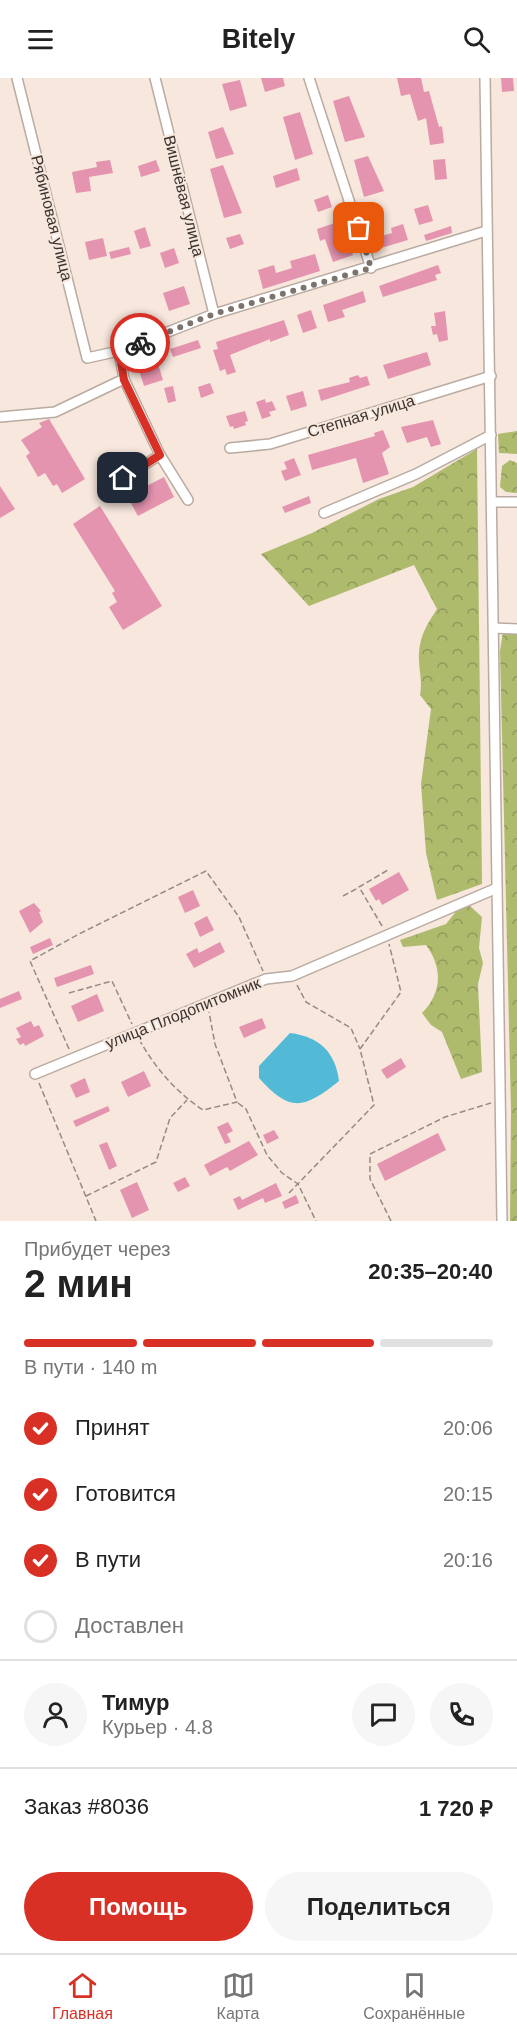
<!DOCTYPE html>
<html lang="ru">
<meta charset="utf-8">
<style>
:root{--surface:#fff;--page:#f6f6f6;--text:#222;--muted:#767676;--line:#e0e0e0;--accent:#d93025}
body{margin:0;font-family:Helvetica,sans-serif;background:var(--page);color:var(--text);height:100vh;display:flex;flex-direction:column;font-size:22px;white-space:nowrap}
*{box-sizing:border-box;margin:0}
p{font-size:20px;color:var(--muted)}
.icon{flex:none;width:33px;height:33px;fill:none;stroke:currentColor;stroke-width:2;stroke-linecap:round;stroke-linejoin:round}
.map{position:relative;height:1143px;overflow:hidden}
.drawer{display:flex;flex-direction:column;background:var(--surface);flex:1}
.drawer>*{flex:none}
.pin{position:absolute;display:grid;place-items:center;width:51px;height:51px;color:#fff;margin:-26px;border-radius:12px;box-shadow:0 3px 9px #0006}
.courier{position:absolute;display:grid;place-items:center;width:60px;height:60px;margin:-30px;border:4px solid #d93025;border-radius:50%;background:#fff;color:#222;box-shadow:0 2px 8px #0007}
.headline em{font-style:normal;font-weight:700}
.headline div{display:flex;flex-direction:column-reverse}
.headline{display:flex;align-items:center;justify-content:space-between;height:102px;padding:0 24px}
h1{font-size:39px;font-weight:700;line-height:45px}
.bar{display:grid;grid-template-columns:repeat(4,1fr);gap:9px 6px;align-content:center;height:72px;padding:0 24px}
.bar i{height:8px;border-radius:4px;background:var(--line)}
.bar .current{background:var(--accent)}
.bar p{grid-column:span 4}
.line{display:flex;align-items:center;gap:15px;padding:0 24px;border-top:2px solid var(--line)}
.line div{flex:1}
.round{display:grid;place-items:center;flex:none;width:63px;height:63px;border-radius:32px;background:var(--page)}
ol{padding:0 24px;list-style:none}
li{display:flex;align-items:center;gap:18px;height:66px}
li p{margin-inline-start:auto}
li .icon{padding:6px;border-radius:50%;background:var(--accent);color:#fff;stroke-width:4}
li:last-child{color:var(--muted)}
li i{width:33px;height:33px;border:3px solid var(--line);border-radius:50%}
.primary-button{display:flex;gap:12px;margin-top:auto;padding:12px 24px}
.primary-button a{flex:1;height:69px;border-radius:36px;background:var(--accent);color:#fff;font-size:24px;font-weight:700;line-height:69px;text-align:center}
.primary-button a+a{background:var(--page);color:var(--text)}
header{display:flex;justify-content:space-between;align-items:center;height:78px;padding:0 24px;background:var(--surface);font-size:27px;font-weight:700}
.menu{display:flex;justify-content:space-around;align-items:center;height:84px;border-top:2px solid var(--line);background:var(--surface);font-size:16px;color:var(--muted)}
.menu a{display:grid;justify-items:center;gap:3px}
.menu .current{color:var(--accent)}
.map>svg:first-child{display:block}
.forest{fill:url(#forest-crowns)}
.water{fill:#52bad6}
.building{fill:#e594af}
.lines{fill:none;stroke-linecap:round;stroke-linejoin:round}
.minor-casing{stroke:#b9aba1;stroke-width:12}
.path{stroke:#958a84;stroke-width:1.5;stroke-dasharray:6 3;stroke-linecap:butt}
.minor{stroke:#fff;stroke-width:9}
.done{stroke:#7d736d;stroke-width:6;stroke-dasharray:0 10.8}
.route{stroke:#d93025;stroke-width:8}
.labels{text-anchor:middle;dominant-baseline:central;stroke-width:4.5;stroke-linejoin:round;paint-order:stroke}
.street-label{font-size:16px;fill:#3b3531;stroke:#f7e7dd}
</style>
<header><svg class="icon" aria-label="menu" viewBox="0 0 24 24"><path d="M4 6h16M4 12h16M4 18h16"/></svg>Bitely<svg class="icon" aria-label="search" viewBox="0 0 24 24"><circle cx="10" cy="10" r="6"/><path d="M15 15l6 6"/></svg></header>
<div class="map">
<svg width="517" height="1143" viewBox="0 0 517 1143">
<defs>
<pattern id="forest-crowns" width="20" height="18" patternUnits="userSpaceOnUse" patternTransform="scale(1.5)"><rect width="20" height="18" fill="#aebb6d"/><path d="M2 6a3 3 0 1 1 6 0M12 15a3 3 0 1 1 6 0" fill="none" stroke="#8f995a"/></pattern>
</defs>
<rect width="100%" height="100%" fill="#f7e7dd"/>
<g class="forest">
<path d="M517,353V376L499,375L498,356Z"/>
<path d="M477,371L482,806L437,822L426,775L421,706L431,631L420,617C423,602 418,590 419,575C420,557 428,545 437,531L414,487L309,528L261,476L312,455L379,421L413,409Z"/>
<path d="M510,382L517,385V415L506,414L500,409L502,388Z"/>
<path d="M503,554H517V1143H510L511,1032L500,573Z"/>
<path d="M470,828L482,839L479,870L483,885L478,906L482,994L461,1001L442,954L431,947L422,935C442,915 443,890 426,867L403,869L400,862L446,846L458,831Z"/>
</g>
<path class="water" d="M290,955C319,959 335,973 339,1003C304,1031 290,1035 259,1000V988Z"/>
<g class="building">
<path d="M261,0H283L285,8L265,14Z"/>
<path d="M397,0H421L424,14L429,13L439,49L442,48L444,65L430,67L426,40L418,43L410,16L401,18Z"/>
<path d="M501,0H513L514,13L502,14Z"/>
<path d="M240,2L247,28L230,33L222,6Z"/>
<path d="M349,18L365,59L345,64L333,23Z"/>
<path d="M300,34L313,76L295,82L283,39Z"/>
<path d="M223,49L234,76L216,81L208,54Z"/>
<path d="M368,78L384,113L364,119L354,82Z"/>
<path d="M445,81L447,101L435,102L433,82Z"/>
<path d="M110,82L113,95L89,99L91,113L76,115L72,94L97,89L96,84Z"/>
<path d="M156,82L160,93L141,99L138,88Z"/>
<path d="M223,87L242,135L224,140L210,91Z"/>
<path d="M297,90L300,102L276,110L273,98Z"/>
<path d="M328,117L332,129L318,134L314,122Z"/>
<path d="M428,127L433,143L419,147L414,131Z"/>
<path d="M335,145L342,166L348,163L353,177L333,184L325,161L320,163L317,151Z"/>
<path d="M403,146L408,162L381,170L378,159L392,155L391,150Z"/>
<path d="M451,148L452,155L426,163L424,157Z"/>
<path d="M145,149L151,168L140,171L134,153Z"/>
<path d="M240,156L244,166L230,171L226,160Z"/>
<path d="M103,160L107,178L89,182L85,164Z"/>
<path d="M129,169L131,176L111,181L109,174Z"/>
<path d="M174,170L179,185L165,190L160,175Z"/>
<path d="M315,176L320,193L263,211L258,192L274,187L276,195L292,190L290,183Z"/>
<path d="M438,187L441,195L435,197L437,202L383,219L379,208Z"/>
<path d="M184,208L190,226L169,233L163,215Z"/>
<path d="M363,213L366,224L342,232L345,239L328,244L323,227Z"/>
<path d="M311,232L317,250L303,255L297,237Z"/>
<path d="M445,233L448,262L439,264L437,256L433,257L431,248H436L434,235Z"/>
<path d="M284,242L289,257L270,264V261L230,277L236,294L227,297L225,291L220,293L213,272L218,271L216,264Z"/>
<path d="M198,262L201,270L173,279L170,271Z"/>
<path d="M427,274L431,287L388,301L383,287Z"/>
<path d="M158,286L163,302L144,308L139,292Z"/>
<path d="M358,297L360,300L367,298L370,307L321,323L318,312L350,304L349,300Z"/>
<path d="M210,305L214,315L201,320L198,309Z"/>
<path d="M173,308L176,323L168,325L164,310Z"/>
<path d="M303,313L307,328L291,333L286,318Z"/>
<path d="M265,321L266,325L272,323L276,332L269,334L271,338L262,341L256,324Z"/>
<path d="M245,333L248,343L245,344L246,347L234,351L233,348L230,349L226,338Z"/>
<path d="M49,341L85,401L62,415L57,406L53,408L45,395L38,399L26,378L30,375L21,362L42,349L39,345Z"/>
<path d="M433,342L441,366L431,369L427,359L407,365L401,349Z"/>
<path d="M383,352L390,369L382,375L389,396L363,405L356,380L312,392L308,377L375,358L374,355Z"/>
<path d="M294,380L301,397L285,403L281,393L287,391L284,384Z"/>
<path d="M164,399L174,419L138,438L127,418Z"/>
<path d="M0,408L15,431L0,440Z"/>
<path d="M309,418L311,425L285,435L282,429Z"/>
<path d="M100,428L162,528L123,552L109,529L117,524L112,515L115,513L73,446Z"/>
<path d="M399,794L409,812L382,827L379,821L376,823L369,811Z"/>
<path d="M193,812L200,828L185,835L178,819Z"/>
<path d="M34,825L41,833L39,834L43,844L30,855L19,833Z"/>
<path d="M207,838L214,852L200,859L194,845Z"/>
<path d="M50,860L53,867L33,876L30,869Z"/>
<path d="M220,864L225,874L194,890L186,876L197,870L199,875Z"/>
<path d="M91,887L94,896L57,909L54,900Z"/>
<path d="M19,913L22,921L0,930V921Z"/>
<path d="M97,916L104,933L78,944L71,928Z"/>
<path d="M262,940L266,950L244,960L239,949Z"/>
<path d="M31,943L34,949L39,947L44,958L25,968L24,965L20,967L16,961L21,959L16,950Z"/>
<path d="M401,980L406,989L387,1001L381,992Z"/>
<path d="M144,993L151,1008L128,1019L121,1004Z"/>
<path d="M85,1000L90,1014L76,1020L70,1007Z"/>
<path d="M108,1028L110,1033L76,1049L73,1043Z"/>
<path d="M228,1044L233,1053L227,1056L231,1064L225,1066L217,1049Z"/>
<path d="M274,1052L279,1060L267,1066L263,1057Z"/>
<path d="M438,1055L446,1072L385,1103L377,1086Z"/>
<path d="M249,1063L258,1077L230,1093L227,1089L210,1098L204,1087Z"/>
<path d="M107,1064L117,1088L109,1092L99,1067Z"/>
<path d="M185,1099L190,1108L178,1114L173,1105Z"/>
<path d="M137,1104L149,1132L132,1140L120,1112Z"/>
<path d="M276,1105L282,1118L265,1125L263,1120L238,1132L233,1121L240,1118L242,1122Z"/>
<path d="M296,1117L299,1125L285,1131L282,1124Z"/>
</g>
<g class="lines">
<defs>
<g id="minor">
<path d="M17,0L87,280L119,273L214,236L486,153"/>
<path d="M155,0L214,236"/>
<path d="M309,0L371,190"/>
<path d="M485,0L502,1143"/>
<path d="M124,301L160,377L188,422"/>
<path d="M0,339L55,334L124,301L119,273"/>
<path d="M230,370L270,366L491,298"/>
<path d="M123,400L160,377"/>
<path d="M492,424H517"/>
<path d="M324,435L416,396L491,357"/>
<path d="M494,550L517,551"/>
<path d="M35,996L266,901L292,898L497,810"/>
</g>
</defs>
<use href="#minor" class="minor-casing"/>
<g class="path">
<path d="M343,818L358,810"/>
<path d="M382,848L359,809L388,792"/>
<path d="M297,907L306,924L351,950L360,971"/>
<path d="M69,915L112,903L132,946"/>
<path d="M139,961C155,990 176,1014 203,1032L237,1024L215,966L209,934"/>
<path d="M69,971L30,883L79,856L206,793L239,839L263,893"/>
<path d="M39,1005L96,1143"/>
<path d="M238,1025L246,1031L267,1077L282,1095L298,1106L316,1143"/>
<path d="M289,1115L374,1027L360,971L401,914L389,866"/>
<path d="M86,1118L156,1084L170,1040L187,1022"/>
<path d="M391,1143L370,1101V1076L445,1039L491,1025"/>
</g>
<use href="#minor" class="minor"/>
</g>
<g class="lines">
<path class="done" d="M140,265L214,236L371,190L359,150"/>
<path class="route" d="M123,400L160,377L124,302L119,273L140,265"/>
</g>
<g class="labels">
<g class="street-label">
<text transform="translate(184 118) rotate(76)">Вишнёвая улица</text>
<text transform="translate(52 140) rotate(76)">Рябиновая улица</text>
<text transform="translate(361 338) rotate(-17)">Степная улица</text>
<text transform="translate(183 935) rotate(-22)">улица Плодопитомник</text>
</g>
</g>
</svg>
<div class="pin" style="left:359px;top:150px;background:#ea580c"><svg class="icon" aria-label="bag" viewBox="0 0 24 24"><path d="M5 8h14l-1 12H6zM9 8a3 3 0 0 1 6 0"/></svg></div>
<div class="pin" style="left:123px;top:400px;background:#1f2937"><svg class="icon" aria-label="home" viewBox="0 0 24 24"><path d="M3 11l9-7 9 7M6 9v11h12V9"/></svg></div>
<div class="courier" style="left:140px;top:265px"><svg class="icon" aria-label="bike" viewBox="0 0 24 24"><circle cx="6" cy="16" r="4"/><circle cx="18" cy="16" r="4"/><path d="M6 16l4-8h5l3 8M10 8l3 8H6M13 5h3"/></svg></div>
</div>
<section class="drawer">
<div class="headline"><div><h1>2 мин</h1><p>Прибудет через</p></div><em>20:35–20:40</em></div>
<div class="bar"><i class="current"></i><i class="current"></i><i class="current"></i><i></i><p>В пути · 140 m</p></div>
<ol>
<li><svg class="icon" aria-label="check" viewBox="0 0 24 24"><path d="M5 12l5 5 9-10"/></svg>Принят<p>20:06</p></li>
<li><svg class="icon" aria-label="check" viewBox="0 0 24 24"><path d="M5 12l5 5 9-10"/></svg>Готовится<p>20:15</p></li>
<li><svg class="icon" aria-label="check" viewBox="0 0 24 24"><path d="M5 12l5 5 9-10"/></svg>В пути<p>20:16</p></li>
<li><i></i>Доставлен</li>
</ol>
<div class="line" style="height:108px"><a class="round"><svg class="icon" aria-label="person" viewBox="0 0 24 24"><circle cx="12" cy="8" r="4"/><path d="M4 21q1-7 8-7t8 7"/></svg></a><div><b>Тимур</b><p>Курьер · 4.8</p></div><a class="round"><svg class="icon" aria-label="chat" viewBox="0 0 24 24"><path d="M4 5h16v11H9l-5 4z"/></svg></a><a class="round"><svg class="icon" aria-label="phone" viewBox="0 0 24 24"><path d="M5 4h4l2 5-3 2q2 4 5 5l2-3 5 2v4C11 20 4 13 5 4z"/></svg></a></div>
<div class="line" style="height:78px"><div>Заказ #8036</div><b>1 720 ₽</b></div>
<div class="primary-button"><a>Помощь</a><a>Поделиться</a></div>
</section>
<nav class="menu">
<a class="current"><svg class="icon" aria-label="home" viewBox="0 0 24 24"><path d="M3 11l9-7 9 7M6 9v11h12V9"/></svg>Главная</a>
<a><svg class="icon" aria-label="map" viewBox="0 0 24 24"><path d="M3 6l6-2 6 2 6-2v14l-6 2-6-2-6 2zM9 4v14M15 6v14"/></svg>Карта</a>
<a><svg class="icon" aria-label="saved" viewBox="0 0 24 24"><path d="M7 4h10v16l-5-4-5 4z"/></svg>Сохранённые</a>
</nav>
